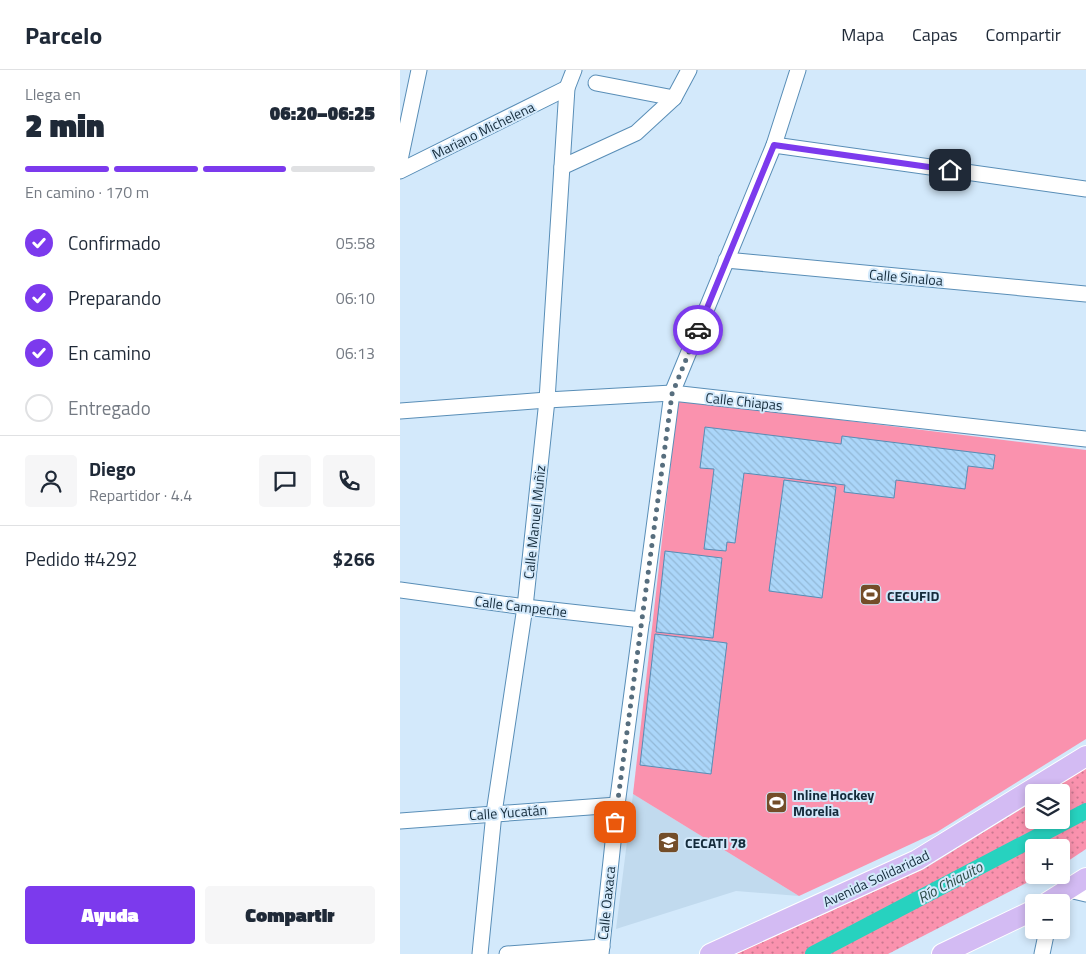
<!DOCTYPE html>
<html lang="es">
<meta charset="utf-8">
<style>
:root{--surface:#fff;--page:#f6f6f7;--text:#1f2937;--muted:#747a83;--line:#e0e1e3;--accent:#7c3aed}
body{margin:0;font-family:"Titillium Web",sans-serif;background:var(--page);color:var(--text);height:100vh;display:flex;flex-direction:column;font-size:19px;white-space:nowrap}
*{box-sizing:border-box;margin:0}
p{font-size:16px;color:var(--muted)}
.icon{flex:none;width:28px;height:28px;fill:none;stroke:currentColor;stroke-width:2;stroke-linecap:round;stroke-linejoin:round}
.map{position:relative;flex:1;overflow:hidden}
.side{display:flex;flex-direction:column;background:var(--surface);width:400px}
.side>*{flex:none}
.buttons{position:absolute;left:625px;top:714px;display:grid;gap:10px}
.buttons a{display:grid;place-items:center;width:45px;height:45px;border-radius:5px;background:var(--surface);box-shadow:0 2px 8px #0003;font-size:25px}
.pin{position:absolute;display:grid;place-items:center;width:42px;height:42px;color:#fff;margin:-21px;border-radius:10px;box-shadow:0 2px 8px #0006}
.courier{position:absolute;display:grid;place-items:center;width:50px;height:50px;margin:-25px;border:4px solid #7c3aed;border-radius:50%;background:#fff;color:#222;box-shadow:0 1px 6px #0007}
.head em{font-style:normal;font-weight:800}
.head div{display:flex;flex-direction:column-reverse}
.head{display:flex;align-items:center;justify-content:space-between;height:85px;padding:0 25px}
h1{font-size:32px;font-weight:800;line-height:38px}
.bar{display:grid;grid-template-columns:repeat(4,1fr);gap:8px 5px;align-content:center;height:60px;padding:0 25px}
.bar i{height:6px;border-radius:4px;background:var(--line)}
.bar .current{background:var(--accent)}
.bar p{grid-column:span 4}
.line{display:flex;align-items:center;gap:12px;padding:0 25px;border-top:1px solid var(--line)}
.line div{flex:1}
.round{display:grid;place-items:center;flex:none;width:52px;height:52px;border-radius:5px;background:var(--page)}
ol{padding:0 25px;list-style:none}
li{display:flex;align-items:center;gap:15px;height:55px}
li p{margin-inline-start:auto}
li .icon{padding:5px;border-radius:50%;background:var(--accent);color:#fff;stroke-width:4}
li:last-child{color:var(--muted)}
li i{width:28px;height:28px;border:2px solid var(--line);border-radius:50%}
.action{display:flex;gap:10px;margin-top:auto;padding:10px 25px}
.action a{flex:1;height:58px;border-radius:5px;background:var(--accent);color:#fff;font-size:20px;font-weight:800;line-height:58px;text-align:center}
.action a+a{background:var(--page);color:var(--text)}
header{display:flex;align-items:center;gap:30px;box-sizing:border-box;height:70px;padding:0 25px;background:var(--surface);border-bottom:1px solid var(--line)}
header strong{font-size:24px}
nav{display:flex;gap:28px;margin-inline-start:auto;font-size:18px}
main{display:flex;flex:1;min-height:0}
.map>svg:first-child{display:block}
.built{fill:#c1daee}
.park{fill:url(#park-dots)}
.pitch{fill:#fa92ae}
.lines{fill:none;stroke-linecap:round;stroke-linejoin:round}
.canal{stroke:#27d2bf;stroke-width:16}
.building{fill:url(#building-back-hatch);stroke:#578db6}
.minor-casing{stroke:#598eb7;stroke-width:17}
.major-casing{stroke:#fff;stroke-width:22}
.minor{stroke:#fff;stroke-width:15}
.major{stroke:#d3bbf3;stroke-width:20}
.done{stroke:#576e7e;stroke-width:5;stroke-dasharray:0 9}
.route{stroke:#7c3aed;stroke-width:6}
.labels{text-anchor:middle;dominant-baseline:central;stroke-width:4;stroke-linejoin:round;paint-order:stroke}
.street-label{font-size:14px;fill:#142b3b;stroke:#d3e9fb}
.poi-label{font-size:14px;font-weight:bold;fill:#142b3b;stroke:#d3e9fb;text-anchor:start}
.water-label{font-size:15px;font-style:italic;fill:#2d4d48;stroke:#d3e9fb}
</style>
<header>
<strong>Parcelo</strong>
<nav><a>Mapa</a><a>Capas</a><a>Compartir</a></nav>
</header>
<main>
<section class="side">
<div class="head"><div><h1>2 min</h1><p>Llega en</p></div><em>06:20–06:25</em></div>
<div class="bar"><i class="current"></i><i class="current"></i><i class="current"></i><i></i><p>En camino · 170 m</p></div>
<ol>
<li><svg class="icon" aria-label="check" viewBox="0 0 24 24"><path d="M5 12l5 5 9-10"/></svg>Confirmado<p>05:58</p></li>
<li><svg class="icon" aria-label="check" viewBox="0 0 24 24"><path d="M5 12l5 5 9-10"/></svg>Preparando<p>06:10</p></li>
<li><svg class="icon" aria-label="check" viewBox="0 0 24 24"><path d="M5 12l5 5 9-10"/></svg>En camino<p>06:13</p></li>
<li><i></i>Entregado</li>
</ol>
<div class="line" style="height:90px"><a class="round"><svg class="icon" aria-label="person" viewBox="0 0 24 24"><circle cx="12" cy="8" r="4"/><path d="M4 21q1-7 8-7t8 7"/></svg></a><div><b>Diego</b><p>Repartidor · 4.4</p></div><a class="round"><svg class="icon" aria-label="chat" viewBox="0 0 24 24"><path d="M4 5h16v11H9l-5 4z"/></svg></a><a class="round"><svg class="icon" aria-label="phone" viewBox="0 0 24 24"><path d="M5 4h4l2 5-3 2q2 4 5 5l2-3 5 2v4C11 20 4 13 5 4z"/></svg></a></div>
<div class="line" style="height:65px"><div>Pedido #4292</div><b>$266</b></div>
<div class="action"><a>Ayuda</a><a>Compartir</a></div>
</section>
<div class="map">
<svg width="686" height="884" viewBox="0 0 686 884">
<defs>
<pattern id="park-dots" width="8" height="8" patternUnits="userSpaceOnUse" patternTransform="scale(1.25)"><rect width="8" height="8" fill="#fa92ae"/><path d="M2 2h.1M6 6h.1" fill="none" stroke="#c9778f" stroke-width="1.8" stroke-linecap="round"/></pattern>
<pattern id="building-back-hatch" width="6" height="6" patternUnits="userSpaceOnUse" patternTransform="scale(1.25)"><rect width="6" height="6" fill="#abd6f9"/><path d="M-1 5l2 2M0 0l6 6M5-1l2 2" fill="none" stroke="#92b8d6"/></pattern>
</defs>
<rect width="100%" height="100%" fill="#d3e9fb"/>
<path class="built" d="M233,724L399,826L336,821L216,859Z"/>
<path class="park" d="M686,698V779L665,793L661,795V778H634V805H642L488,884H336L524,799L634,731V750H661V722H647Z"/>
<path class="pitch" d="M278,330L686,380V669L537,762L399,826L233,724Z"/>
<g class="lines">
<path class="canal" d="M413,884L686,741"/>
</g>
<g class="building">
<path d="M305,357L441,374L442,366L595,385L593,399L568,396L565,419L496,410L494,428L444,422L445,415L344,403L335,473L327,472L326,481L304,479L314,399L300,398Z"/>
<path d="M384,410L436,417L422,528L369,521Z"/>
<path d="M265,481L322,488L313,568L256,562Z"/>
<path d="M255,564L327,573L311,704L240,695Z"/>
</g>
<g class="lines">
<defs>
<g id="minor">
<path d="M196,13L274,28"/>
<path d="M374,75L686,119"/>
<path d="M0,90L19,0"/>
<path d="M162,97L236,63L274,28L289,0"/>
<path d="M0,101L167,18"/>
<path d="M326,190L686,224"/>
<path d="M0,341L147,330L272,323L686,369"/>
<path d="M0,520L125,537L242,550"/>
<path d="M0,751L217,735"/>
<path d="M669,820L686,824"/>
<path d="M80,884L94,743L125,537L147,330L167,18L174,0"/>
<path d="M107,884L202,877"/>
<path d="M201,884L217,735L272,323L374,75L398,0"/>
<path d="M642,884L647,860"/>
</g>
<g id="major">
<path d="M648,832L686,808"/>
<path d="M310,884L517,790L686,686"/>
<path d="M542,884L634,840"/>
</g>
</defs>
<use href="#minor" class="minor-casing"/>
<use href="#major" class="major-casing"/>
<use href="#minor" class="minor"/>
<use href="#major" class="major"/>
</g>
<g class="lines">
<path class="done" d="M215,752L272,324L298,260"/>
<path class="route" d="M298,260L374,75L550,100"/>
</g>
<defs>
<symbol id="stadium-square" viewBox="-11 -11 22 22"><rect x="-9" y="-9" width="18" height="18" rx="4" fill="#734d29" stroke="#d3e9fb"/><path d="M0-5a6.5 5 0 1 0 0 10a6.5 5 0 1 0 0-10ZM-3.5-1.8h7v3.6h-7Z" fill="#fff"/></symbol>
<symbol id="school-square" viewBox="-11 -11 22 22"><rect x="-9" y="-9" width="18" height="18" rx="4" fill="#734d29" stroke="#d3e9fb"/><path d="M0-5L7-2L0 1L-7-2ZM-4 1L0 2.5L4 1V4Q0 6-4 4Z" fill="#fff"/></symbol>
</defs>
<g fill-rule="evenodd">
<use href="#stadium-square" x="458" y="512" width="25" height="25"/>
<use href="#stadium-square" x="364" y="720" width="25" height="25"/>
<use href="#school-square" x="256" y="760" width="25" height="25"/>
</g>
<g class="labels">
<g class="street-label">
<text transform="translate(83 60) rotate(-26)">Mariano Michelena</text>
<text transform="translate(506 207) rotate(5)">Calle Sinaloa</text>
<text transform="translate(344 331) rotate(6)">Calle Chiapas</text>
<text transform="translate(134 452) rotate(-84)">Calle Manuel Muñiz</text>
<text transform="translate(121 536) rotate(7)">Calle Campeche</text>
<text transform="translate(108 742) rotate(-4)">Calle Yucatán</text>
<text transform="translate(476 808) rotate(-25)">Avenida Solidaridad</text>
<text transform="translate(206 833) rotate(-84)">Calle Oaxaca</text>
</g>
<g class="poi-label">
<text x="487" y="525">CECUFID</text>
<text x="393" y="724">Inline Hockey<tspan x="393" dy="16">Morelia</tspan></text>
<text x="285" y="772">CECATI 78</text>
</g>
<g class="water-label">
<text transform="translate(550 812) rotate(-28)">Río Chiquito</text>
</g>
</g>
</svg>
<div class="buttons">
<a><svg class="icon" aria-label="layers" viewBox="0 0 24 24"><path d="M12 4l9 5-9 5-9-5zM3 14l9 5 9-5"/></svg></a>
<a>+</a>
<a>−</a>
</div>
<div class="pin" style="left:215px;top:752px;background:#ea580c"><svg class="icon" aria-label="bag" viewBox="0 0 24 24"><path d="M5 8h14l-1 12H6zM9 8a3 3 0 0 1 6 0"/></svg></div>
<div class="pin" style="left:550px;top:100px;background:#1f2937"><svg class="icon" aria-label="home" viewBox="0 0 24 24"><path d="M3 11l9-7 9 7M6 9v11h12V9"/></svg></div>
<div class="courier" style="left:298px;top:260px"><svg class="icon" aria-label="car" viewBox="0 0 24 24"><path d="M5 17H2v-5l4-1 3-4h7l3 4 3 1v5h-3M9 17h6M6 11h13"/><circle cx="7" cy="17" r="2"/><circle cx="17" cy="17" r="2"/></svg></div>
</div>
</main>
